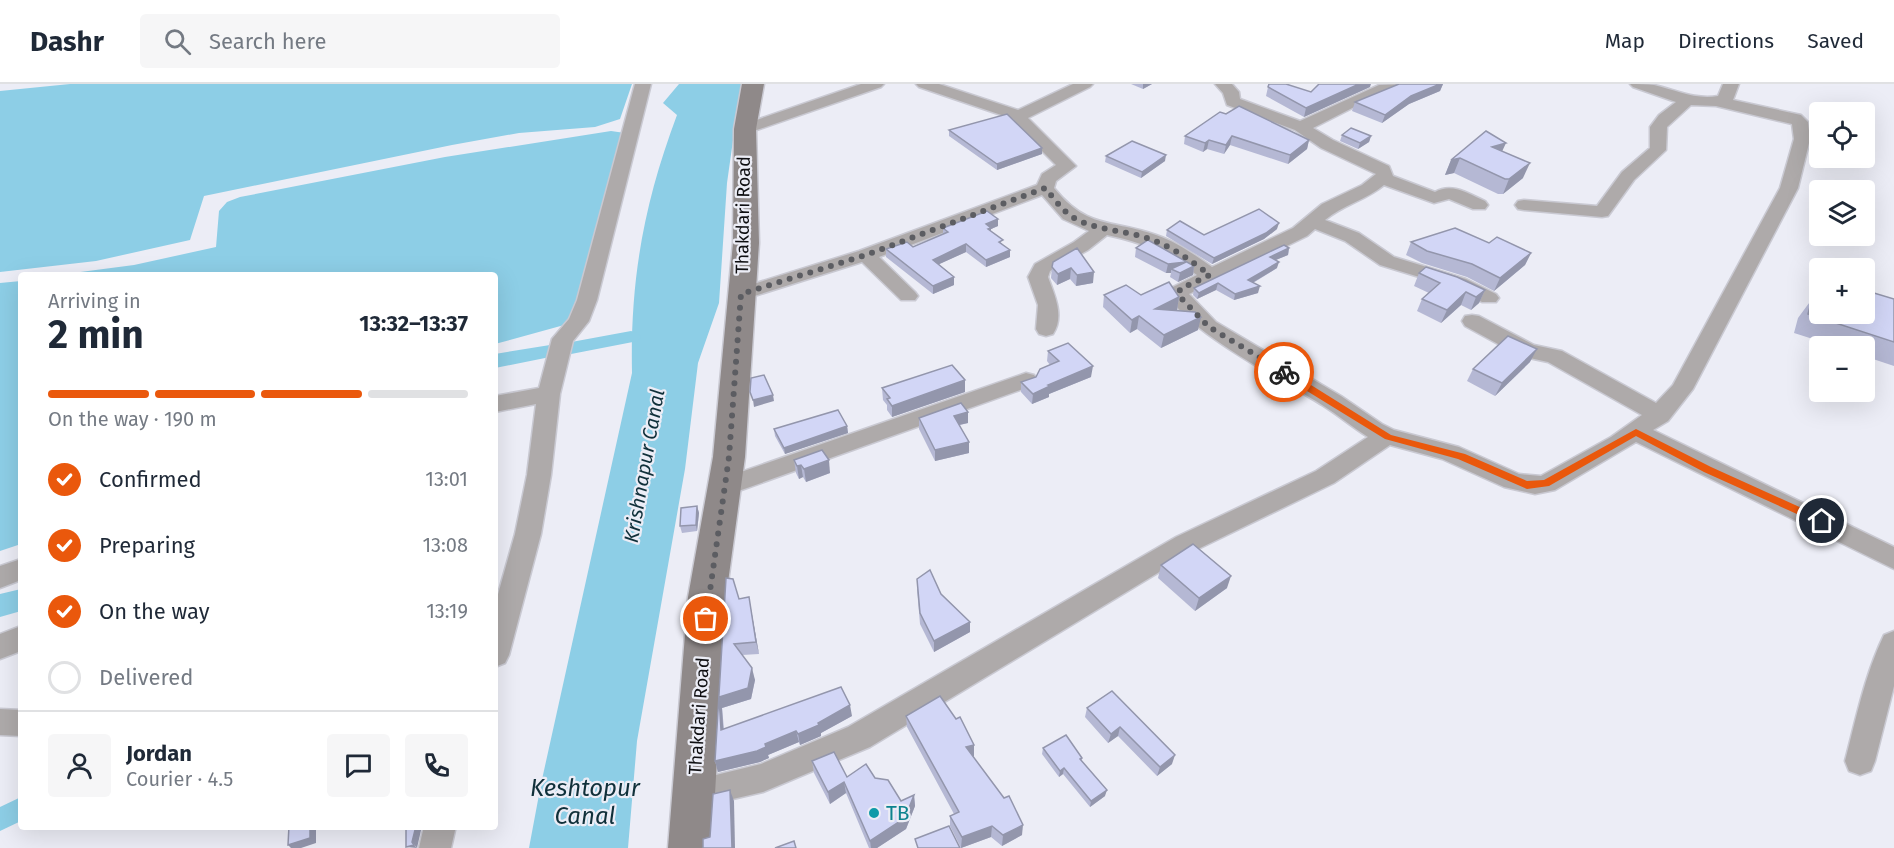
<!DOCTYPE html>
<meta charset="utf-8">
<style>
:root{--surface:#fff;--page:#f6f6f7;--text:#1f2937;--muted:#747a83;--line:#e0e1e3;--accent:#ea580c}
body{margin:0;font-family:"Fira Sans",sans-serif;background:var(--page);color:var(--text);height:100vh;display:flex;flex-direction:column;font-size:22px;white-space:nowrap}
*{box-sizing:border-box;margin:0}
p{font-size:20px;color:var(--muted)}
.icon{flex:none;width:33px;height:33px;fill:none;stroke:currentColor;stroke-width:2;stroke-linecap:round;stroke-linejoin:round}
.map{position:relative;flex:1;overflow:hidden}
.panel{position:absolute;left:18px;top:188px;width:480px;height:558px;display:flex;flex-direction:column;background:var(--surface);border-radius:6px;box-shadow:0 6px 24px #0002}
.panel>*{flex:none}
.controls{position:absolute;left:1809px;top:18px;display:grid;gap:12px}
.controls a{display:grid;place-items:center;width:66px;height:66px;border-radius:6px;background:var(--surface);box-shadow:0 6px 24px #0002;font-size:30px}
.pin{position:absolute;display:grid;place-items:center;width:51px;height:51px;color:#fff;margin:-26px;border:3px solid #fff;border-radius:50%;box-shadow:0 2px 6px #0007}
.courier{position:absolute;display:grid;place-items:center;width:60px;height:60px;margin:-30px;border:4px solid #ea580c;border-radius:50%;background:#fff;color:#222;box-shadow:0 2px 8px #0007}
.overview em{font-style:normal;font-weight:700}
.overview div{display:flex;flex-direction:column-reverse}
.overview{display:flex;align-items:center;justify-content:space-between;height:102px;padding:0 30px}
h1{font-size:39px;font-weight:700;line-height:45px}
.bar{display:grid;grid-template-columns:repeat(4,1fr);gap:9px 6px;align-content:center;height:72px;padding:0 30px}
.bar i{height:8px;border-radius:4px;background:var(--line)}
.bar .active{background:var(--accent)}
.bar p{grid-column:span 4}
.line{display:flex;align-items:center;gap:15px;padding:0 30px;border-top:2px solid var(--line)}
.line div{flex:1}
.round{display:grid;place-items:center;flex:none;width:63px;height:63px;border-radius:6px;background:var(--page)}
ol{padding:0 30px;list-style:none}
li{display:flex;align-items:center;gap:18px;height:66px}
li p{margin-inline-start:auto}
li .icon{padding:6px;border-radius:50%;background:var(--accent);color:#fff;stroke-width:4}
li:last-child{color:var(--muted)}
li i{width:33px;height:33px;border:3px solid var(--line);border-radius:50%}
header{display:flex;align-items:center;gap:36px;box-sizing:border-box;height:84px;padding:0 30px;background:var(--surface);border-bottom:2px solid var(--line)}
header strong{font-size:28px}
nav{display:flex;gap:33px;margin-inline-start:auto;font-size:21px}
.search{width:420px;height:54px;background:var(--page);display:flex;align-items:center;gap:15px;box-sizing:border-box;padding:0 21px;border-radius:6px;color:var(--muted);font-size:22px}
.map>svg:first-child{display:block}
.water{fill:#8dcee6}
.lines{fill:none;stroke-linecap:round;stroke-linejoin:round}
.canal{fill:#8dcee6;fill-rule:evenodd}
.street-casing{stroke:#c9c9d2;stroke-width:3}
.secondary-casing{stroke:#c9c9d2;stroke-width:3}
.street{fill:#aeaaaa;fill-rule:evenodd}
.secondary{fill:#8f8989;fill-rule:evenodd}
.wall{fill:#b5b8d4}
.shaded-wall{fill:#9396ac}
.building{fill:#d2d6f6;stroke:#9396ac;stroke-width:1.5}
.route{fill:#ea580c}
.done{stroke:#5c5d62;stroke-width:6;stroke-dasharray:0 10.8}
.culture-dot{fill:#0f9aa8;stroke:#ecedf6;stroke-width:2}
.labels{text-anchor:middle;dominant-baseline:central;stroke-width:4.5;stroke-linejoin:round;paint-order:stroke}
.street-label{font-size:18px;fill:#0f0f12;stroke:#ecedf6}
.water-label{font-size:20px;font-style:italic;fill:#10303a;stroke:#ecedf6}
.near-culture-label{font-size:21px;fill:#0d838f;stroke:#ecedf6;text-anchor:start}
.near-water-label{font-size:24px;font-style:italic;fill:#10303a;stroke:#ecedf6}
</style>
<header>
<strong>Dashr</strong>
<div class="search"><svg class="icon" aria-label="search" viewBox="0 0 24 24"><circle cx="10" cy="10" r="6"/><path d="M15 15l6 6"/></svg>Search here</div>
<nav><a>Map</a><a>Directions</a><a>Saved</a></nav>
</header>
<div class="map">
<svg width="1894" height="764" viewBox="0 0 1894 764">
<rect width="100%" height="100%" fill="#ecedf6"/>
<g class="water">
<path d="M70,0H632L620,35L595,43L519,49L452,61L204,112L190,156L96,177L0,188V7Z"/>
<path d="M679,0H745L737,28L727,99L719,219L698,279L685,385L637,657L628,764H529L541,700L632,289C630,195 644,119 677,31L663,19Z"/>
<path d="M611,47L625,49L575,238L495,260V190H65L134,181L216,163L219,127L227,118L240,113L445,73Z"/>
<path d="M21,197V460L0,467V199Z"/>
<path d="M21,505V527L0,533V510Z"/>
<path d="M21,713V737L0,747V723Z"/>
</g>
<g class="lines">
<path class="canal" d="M631,247L638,249L641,253L638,257L566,271L559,269L550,273L495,284V270L550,261L557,263L566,259Z"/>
<defs>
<g id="street">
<path d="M635,0H651L597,216L589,237L573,257L560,310L551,391L541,450L509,571L505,579L495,583V521L515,450L527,391L536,320L495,328V312L539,304L552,255L569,235L577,216Z"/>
<path d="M861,0H884L881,3L751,48L745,50L737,45L739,42Z"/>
<path d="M916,0H939L1018,26L1073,0H1093L1090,3L1028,34L1076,82L1056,97L1054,104C1088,146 1111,135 1156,151C1177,158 1195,171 1212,183L1293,144L1322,120L1362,101L1376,90L1321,64L1295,46L1227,21L1223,9L1215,0H1232L1239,8L1240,15L1300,37L1379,1L1405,0L1402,3L1366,17L1313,44L1333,56L1389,82L1393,92L1435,108C1452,98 1469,110 1485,117L1488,121L1485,125H1473L1449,115L1434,119L1384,101C1366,116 1343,121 1325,136L1359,149L1394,173L1466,195L1496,210L1499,214L1496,218H1482L1452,203L1380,181L1345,157L1315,145L1307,152L1189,210L1216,238L1341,312L1382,340L1394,346L1459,363L1519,390L1541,392L1611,353L1642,331L1548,278L1520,272L1465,242L1462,237L1465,232L1472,231L1479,232L1534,261L1562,267L1656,319L1673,301L1780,104L1794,55L1792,40L1716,22L1691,21L1667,43L1666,66L1634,96L1608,132L1602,133L1524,126L1518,125L1515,121L1518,117L1524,116L1597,122L1622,88L1650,64V43L1659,31L1676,18L1633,3L1630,0C1638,0 1647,0 1654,1C1676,6 1695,16 1718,12L1723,0H1739L1733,16L1801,31L1808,38L1810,55L1798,104L1693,305L1668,337L1653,346L1894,463V485L1636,358L1555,406L1535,410L1504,403L1442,375L1390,361L1334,399L1194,467L870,663L763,708L694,724L683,719L678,709L683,699L761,680L848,643L1176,453L1316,387L1368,353C1352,343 1338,331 1322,321C1289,300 1178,243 1168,208L1171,204L1197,191C1166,168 1144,159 1107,151L1088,166L1050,187L1048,193C1054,210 1065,232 1053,250L1046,252L1039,250L1036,245L1038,221L1028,193L1035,180L1074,158L1089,147L1063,135L1042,111L879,173L915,208L918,212L915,216H901L862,178L748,214H734L731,210L734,206L859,167L1037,101L1042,90L1056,81L1021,46L1013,35L919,3Z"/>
<path d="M1026,289L1034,291L1037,296L1034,301L733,409L724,412L715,409L712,403L715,397Z"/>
<path d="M21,475V496L0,504V482Z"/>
<path d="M21,542V567L0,575V550Z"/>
<path d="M1894,547V602L1875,677L1871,687L1860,691L1849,687L1845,677C1856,635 1865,590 1884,551Z"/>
<path d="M0,625L21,626V652L0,651Z"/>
<path d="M424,742H456L451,764H419Z"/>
</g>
<path id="secondary" d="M742,0H764L756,45L759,159L745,373L726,513L712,764H668L688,513L713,373L733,159L734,45Z"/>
</defs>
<use href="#street" class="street-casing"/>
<use href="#secondary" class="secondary-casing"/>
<use href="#street" class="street"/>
<use href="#secondary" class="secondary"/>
</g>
<g class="wall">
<path d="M1131,0H1152L1143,5Z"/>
<path d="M1399,0H1443L1440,7L1409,20L1382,39L1352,27L1355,18Z"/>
<path d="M1268,3L1311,8L1370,3L1304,33L1266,12Z"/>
<path d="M1220,28L1309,56L1307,65L1288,80L1230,61L1224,70L1207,65L1203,68L1184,60L1185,52Z"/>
<path d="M949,46L1042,64V70L997,86L949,52Z"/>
<path d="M1486,47L1523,94L1503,110H1498L1454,89L1445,91L1451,76Z"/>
<path d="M1342,51L1371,52L1369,58L1358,65L1340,57Z"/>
<path d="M1106,72L1165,77L1141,94L1105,78Z"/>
<path d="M998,135V142L991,145V147L1003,161L1010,166V173L986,183L966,168L939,180L954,193V201L933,210L886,173V165L913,163L943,150V144Z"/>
<path d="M1277,145L1264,155L1212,180L1166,152L1167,146L1204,151Z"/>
<path d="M1411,158L1489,159L1531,169L1525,181L1494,207L1467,193L1422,179L1406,171Z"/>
<path d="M1077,164L1093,199L1076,202L1070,195L1057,201L1051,194L1052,183Z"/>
<path d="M1136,164L1194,182L1193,191L1178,198L1170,193L1171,189H1166L1135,173Z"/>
<path d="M1289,164L1288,171L1276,176L1277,184L1253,199L1258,209L1234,216L1216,206L1197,215L1193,211L1194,204Z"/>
<path d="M1419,189L1485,206L1479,219L1471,226L1461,221L1441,239L1417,227L1422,215L1429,209L1414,202Z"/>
<path d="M1104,211H1141L1179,213L1177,226H1175L1198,246L1161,264L1137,245L1130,249L1103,223Z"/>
<path d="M1820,214V230L1894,215V282L1864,272V262H1835L1794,249L1798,234L1812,215L1818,217Z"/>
<path d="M1048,267L1091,293L1049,310V313L1032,320L1021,308V298L1036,293L1050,281L1047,277Z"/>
<path d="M1530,278L1495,312L1467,297L1473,285Z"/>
<path d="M965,296V308L892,333L887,326V321L883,316L882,304Z"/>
<path d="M968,328V339L960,341L969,369L935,377L919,345V334Z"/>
<path d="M847,342L848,349L785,370L775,352L774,345Z"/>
<path d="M794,376L830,389L806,398L803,393L799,395L796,389Z"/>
<path d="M697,422L699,429L697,447L682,449L680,442Z"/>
<path d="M1161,481L1227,504L1195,527L1158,494Z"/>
<path d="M726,494L739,515L751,525L759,570L742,571L755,596L751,615L722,624L724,645L852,632L821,649V652L800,661L799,658L768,671L769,674L760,678L718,688L715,677Z"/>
<path d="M917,505L941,510L970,538V548L934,568L920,540Z"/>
<path d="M1112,607L1172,680L1157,692L1118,652L1108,659L1085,633L1087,624Z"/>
<path d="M906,632L974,672H973L1022,751L1002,762L991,753L961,764L950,742V732L954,730L907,643Z"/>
<path d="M1043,664L1082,674V677L1105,712L1090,723L1063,690L1059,693L1042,670Z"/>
<path d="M812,677L847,693L875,694L901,717L914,711L915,722L906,745L877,764H869L846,709L830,720L814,689Z"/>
</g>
<g class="shaded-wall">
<path d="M1143,0H1152L1143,5Z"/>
<path d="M1359,0H1371L1370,3L1304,33L1306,24Z"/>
<path d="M1440,0H1443L1440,7L1409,20L1382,39L1385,31L1411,12Z"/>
<path d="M1232,52L1230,61L1224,70L1226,61Z"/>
<path d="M1371,52L1369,58L1358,65L1360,59Z"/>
<path d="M1209,56L1207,65L1203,68L1205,59Z"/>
<path d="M1309,56L1307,65L1288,80L1290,71Z"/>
<path d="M1506,59L1499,74L1492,63Z"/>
<path d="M1042,64V70L997,86V80Z"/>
<path d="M1166,71L1165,77L1141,94L1142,88Z"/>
<path d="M1460,74L1454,89L1445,91L1451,76Z"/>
<path d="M1530,79L1523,94L1503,110L1509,95Z"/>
<path d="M998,135V142L991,145V151L986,140Z"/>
<path d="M1279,139L1277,145L1264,155L1212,180L1214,174Z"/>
<path d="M966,160V168L933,183V176Z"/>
<path d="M1289,164L1288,171L1268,179L1270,173Z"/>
<path d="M1010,166V173L986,183V176Z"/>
<path d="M1531,169L1525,181L1494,207L1500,194Z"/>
<path d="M1186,178L1171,185V189H1166L1168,180Z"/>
<path d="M1279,178L1277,184L1247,202L1248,196Z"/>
<path d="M1194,182L1193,191L1178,198L1180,189Z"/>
<path d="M1071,184L1070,195L1057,201L1058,190Z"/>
<path d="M1094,188L1093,199L1076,202L1077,191Z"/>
<path d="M954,193V201L933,210V202Z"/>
<path d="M1218,199L1216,206L1197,215L1199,209Z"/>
<path d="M1260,202L1258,209L1234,216L1235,210Z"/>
<path d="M1485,206L1479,219L1471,226L1476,213Z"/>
<path d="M1466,208L1461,221L1441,239L1447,226Z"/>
<path d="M1179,213L1177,226L1152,238L1155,225Z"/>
<path d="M1139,232L1137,245L1130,249L1132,236Z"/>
<path d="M1201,233L1198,246L1161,264L1164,251Z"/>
<path d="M1537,265L1530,278L1495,312L1502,299Z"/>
<path d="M1093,282L1091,293L1049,310V313L1032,320L1033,310L1048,301Z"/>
<path d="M965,296V308L892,333V322Z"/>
<path d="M773,311L774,317L754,323L753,316Z"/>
<path d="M968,328V339L954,342V332Z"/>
<path d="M847,342L848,349L785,370L784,364Z"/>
<path d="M969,358V369L935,377V366Z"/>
<path d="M829,376L830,389L806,398L804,385Z"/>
<path d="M801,381L803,393L799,395L797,382Z"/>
<path d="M697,422L699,429L697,447L696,441Z"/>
<path d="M1231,492L1227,504L1195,527L1199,514Z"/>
<path d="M749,513L751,525L759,570L756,558Z"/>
<path d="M970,538V548L934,568V557Z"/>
<path d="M752,584L755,596L751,615L722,624L724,657L721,646L719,613Z"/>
<path d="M850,621L852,632L821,649V652L800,661L798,650Z"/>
<path d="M1120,643L1118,652L1108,659L1111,650Z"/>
<path d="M796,647L799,658L768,671L769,674L760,678L718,688L715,677L765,660Z"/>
<path d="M974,661V672L966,675V663Z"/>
<path d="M1175,671L1172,680L1157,692L1160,683Z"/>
<path d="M1064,684L1063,690L1059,693L1060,687Z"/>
<path d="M844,698L846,709L830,720L828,708Z"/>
<path d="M730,706L734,717L735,764H732Z"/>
<path d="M1107,706L1105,712L1090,723L1091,717Z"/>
<path d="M914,711L915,722L906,745L877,764H871L870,757Z"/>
<path d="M1023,741L1022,751L1002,762L1003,751Z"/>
<path d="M310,742H316V759L301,764H291L288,761Z"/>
<path d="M416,742H422L417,764L412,758Z"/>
<path d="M992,742L991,753L961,764L962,753Z"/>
<path d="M414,761L417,764L406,763Z"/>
</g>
<g class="building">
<path d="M1269,0H1286L1311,8L1319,0H1359L1306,24L1268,3Z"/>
<path d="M1399,0H1440L1411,12L1385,31L1355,18Z"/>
<path d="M1239,22L1309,56L1290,71L1232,52L1226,61L1209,56L1205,59L1185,52L1220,28L1226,30Z"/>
<path d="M1007,30L1042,64L997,80L949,46Z"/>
<path d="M1351,44L1371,52L1360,59L1342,51Z"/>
<path d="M1486,47L1506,59L1492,63L1530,79L1509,95H1505L1460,74L1451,76Z"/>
<path d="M1132,57L1166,71L1142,88L1106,72Z"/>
<path d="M1259,125L1279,139L1266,149L1214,174L1167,146L1180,137L1204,151Z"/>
<path d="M987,127L998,135L986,140L991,144L988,145L1003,156L999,158L1010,166L986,176L966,160L933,176L954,193L933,202L886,165L907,158L913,163L948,148L943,144Z"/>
<path d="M1455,144L1489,159L1497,153L1531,169L1500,194L1472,180L1427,167L1411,158Z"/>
<path d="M1148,156L1194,182L1180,189L1171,185L1186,178L1168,180L1136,164Z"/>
<path d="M1284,161L1289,164L1270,173L1279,178L1248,196L1260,202L1235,210L1218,199L1199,209L1194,204Z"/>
<path d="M1077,164L1094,188L1077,191L1071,184L1058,190L1052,183L1053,178Z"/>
<path d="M1426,183L1457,193L1485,206L1476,213L1466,208L1447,226L1422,215L1440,199L1419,189Z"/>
<path d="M1169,198L1179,213L1155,225L1195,228L1201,233L1164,251L1139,232L1132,236L1104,211L1126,201L1141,211Z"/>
<path d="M1864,206L1894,215V258L1808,230L1812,215L1820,218V230H1864Z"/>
<path d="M1508,252L1537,265L1502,299L1473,285Z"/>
<path d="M1068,259L1093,282L1048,301L1050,302L1033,310L1021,298L1036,293L1040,285L1059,277L1048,267Z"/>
<path d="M952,281L965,296L892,322L887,315L890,314L882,304Z"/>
<path d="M764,291L773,311L753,316L750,308L751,294Z"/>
<path d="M961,319L968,328L954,332L969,358L935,366L919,334Z"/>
<path d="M838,326L847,342L784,364L774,345Z"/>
<path d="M822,366L829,376L804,385L801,381L797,382L794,376Z"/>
<path d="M697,422L696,441L680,442L681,424Z"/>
<path d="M1193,460L1231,492L1199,514L1161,481Z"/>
<path d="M930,486L941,510L970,538L934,557L920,529L917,495Z"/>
<path d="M726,494L733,495L739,515L749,513L756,558L734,560L752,584L748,604L719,613L721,646L841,603L850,621L818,639L819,641L798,650L796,647L765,660L766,663L757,667L715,677Z"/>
<path d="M1112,607L1175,671L1160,683L1120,643L1111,650L1087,624Z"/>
<path d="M940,612L956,635L960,633L974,661L966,663L1004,714L1009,712L1023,741L1003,751L992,742L962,753L950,732L959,728L906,632Z"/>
<path d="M1066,651L1082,674L1080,675L1107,706L1091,717L1064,684L1060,687L1043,664Z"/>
<path d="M834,668L847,693L866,680L875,694L888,696L901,717L914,711L905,734L870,757L844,698L828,708L812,677Z"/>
<path d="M730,706L732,764H703V755L710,753L713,710Z"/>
<path d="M289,742H310V754L288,761Z"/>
<path d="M406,742H416L412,758L414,761L406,763Z"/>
<path d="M949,742L960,764H918L915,755Z"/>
<path d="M794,757L796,764H775Z"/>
</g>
<path class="route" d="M1281,286H1287L1391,351L1465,370L1527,397L1544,396L1636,345L1711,383L1826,435L1828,437L1826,440H1819L1704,388L1636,352L1549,402L1527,405L1458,375L1385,355L1281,291Z"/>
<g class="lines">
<path class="done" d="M706,535L729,373L741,210L866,171L1045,104C1054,114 1062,127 1074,134C1097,147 1126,146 1150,155C1173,163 1191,177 1210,191L1180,205L1179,212L1209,243L1284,288"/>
</g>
<circle class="culture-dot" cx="874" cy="729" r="6"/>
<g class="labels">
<g class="street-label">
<text transform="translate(743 131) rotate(-89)">Thakdari Road</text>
<text transform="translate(699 632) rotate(-86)">Thakdari Road</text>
</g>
<g class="water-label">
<text transform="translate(644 382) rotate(-80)">Krishnapur Canal</text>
</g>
<g class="near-culture-label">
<text x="886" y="729">TB</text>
</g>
<g class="near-water-label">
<text x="585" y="704">Keshtopur<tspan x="585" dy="28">Canal</tspan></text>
</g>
</g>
</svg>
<div class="controls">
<a><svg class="icon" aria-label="locate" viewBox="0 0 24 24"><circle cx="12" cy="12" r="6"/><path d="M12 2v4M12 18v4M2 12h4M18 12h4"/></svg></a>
<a><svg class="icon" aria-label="layers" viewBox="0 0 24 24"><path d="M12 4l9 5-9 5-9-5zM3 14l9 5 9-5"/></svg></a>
<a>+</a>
<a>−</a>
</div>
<div class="pin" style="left:706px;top:535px;background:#ea580c"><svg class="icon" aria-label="bag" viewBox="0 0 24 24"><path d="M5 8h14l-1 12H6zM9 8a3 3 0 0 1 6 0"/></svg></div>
<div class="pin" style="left:1822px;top:437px;background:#1f2937"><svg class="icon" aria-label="home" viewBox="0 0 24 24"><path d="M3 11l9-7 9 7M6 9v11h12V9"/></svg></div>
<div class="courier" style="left:1284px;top:288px"><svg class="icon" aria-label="bike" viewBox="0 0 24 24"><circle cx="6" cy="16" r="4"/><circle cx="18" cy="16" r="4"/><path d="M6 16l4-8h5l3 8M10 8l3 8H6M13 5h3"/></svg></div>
<section class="panel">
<div class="overview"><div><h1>2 min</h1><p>Arriving in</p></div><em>13:32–13:37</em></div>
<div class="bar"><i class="active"></i><i class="active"></i><i class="active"></i><i></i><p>On the way · 190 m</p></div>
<ol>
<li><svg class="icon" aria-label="check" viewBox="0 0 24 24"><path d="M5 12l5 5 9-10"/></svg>Confirmed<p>13:01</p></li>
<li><svg class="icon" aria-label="check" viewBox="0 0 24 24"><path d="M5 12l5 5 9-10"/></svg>Preparing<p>13:08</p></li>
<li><svg class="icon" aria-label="check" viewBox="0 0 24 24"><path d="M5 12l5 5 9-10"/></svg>On the way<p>13:19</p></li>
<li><i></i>Delivered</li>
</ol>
<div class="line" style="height:108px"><a class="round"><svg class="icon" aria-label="person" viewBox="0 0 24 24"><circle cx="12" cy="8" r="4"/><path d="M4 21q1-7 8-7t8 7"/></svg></a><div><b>Jordan</b><p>Courier · 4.5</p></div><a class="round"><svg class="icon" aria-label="chat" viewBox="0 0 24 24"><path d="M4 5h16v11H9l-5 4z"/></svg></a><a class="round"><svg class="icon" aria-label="phone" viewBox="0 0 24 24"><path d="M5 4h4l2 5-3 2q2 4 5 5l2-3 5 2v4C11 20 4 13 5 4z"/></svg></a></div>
</section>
</div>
